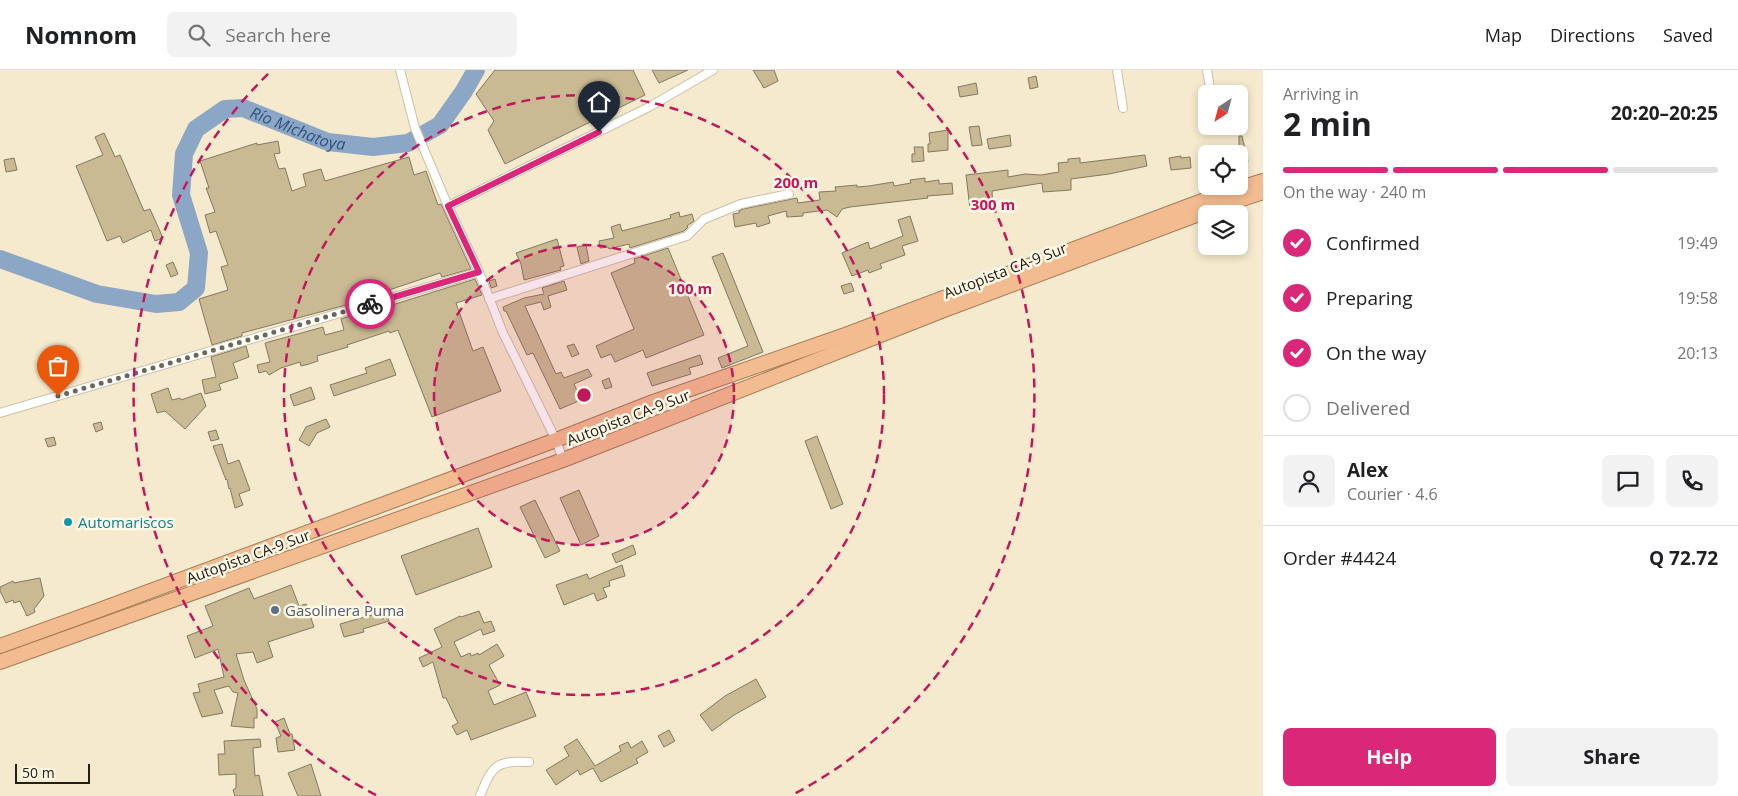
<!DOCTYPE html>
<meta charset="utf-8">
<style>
:root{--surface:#fff;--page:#f2f2f2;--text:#202124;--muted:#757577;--line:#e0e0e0;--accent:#db2777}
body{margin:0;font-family:"Open Sans",sans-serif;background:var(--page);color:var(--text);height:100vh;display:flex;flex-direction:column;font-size:19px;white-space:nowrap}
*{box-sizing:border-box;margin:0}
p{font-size:16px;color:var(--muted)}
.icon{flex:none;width:28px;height:28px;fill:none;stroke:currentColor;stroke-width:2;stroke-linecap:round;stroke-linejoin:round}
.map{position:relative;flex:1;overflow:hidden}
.sheet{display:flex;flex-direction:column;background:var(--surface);width:475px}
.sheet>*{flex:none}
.needle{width:32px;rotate:216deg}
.fabs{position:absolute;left:1198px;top:15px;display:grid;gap:10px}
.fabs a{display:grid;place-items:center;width:50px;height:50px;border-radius:8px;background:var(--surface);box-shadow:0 2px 8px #0003;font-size:25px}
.scale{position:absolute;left:15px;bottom:12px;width:75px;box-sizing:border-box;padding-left:5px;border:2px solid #242016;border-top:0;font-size:14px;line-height:18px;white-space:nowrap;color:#242016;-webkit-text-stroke:4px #fff8e6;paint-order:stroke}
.pin{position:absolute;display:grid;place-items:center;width:42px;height:42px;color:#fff;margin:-51px -21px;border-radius:50% 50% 50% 0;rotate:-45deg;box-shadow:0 0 5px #0007}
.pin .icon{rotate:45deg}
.courier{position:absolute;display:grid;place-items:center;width:50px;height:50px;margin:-25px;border:4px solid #db2777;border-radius:50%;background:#fff;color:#222;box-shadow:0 1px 6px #0007}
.headline em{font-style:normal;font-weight:700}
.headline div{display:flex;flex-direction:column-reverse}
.headline{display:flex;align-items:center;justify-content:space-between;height:85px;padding:0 20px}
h1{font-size:32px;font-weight:700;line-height:38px}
.bar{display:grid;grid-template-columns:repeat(4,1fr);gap:8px 5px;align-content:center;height:60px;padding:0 20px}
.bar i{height:6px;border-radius:4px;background:var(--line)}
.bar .active{background:var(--accent)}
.bar p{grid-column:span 4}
.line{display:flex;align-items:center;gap:12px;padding:0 20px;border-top:1px solid var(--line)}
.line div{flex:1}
.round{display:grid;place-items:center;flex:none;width:52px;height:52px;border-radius:8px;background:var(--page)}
ol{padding:0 20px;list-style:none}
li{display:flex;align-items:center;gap:15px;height:55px}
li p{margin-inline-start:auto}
li .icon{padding:5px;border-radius:50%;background:var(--accent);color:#fff;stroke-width:4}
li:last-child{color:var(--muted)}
li i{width:28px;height:28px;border:2px solid var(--line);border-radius:50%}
.button{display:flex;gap:10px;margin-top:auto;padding:10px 20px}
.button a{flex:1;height:58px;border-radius:8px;background:var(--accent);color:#fff;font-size:20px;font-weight:700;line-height:58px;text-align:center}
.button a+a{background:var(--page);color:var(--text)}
header{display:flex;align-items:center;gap:30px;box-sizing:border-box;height:70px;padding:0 25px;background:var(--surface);border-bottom:1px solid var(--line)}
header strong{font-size:24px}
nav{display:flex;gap:28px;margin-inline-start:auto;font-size:18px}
.search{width:350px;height:45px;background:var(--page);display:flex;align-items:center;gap:12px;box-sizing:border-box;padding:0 18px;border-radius:8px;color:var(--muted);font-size:19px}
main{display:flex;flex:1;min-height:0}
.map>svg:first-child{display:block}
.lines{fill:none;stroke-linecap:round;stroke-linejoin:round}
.river{stroke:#8ca7c6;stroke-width:18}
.building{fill:#c9ba93;stroke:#847960}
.minor-casing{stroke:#ccc1a6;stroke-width:10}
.trunk-casing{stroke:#a77b54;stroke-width:16}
.minor{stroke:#fff;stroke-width:8}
.trunk{stroke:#f2bc90;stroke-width:14}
.done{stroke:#6d6756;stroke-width:5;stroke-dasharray:0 9}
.route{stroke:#db2777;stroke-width:6}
.ring{fill:none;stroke:#c2185b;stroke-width:2.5;stroke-dasharray:9 6}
.culture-dot{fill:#0f9aa8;stroke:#fff8e6;stroke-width:2}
.service-dot{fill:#5c6f8a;stroke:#fff8e6;stroke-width:2}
.labels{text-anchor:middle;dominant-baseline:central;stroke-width:5;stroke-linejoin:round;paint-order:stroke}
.street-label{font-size:15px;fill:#242016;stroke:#fff8e6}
.culture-label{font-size:15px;fill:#0d838f;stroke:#fff8e6;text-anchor:start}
.service-label{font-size:15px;fill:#4e5e75;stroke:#fff8e6;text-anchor:start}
.water-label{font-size:16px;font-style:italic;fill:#2c537e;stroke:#fff8e6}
.centre{fill:#c2185b;stroke:#fff8e6;stroke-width:2.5}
.ring-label{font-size:15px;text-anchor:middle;font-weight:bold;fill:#c2185b;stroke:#fff8e6;stroke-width:5;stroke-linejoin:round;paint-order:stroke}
</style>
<header>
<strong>Nomnom</strong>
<div class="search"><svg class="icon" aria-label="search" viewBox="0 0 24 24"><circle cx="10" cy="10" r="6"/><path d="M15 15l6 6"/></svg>Search here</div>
<nav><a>Map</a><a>Directions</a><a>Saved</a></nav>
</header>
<main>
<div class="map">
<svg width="1263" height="726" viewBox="0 0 1263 726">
<rect width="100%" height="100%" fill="#f5eacd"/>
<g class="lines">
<path class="river" id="s1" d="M0,189L97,224L156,234L179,232L196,218L199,183L181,125L184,84L196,59L225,39L243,38L328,72L373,77L408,73L440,55L464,21L476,0"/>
</g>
<g class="building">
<path d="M495,0H633L645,25L505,94L488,60L494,51L476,24Z"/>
<path d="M652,0H688L659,13Z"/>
<path d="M753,0H774L778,11L764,18Z"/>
<path d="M1036,6L1038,17L1030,19L1028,8Z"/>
<path d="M976,13L978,24L960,27L958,17Z"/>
<path d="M979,56L982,75L972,76L969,57Z"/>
<path d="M948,60V80L928,82V74H930L929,63Z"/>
<path d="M104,63L115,87L120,85L144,141L150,139L163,168L155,171L151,160L123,173L120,166L107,171L76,96L103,85L95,67Z"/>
<path d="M1010,65L1011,76L989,79L987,69Z"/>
<path d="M1239,66H1242L1248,92L1239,94Z"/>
<path d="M278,71L280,83L274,84L279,99L285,98L292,121L306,116L303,104L321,99L325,111L409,87L414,105L426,101L438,135L441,134L471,199L442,207L440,203L371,226L372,228L242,263V266L212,275L199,229L228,220L221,197L228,195L216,161L210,163L205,145L215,142L206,118H209L200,91L257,73V75Z"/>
<path d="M914,77H923L924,91L912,92V84H915Z"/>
<path d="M1145,85L1147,96L1109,104L1071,109V120L1043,122L1042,113L992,121L993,137L970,139L966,105L1008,100V107L1025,104L1041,105L1059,102L1058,93L1068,92V89L1080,88V93Z"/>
<path d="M1181,86V88L1190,87L1191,98L1171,100L1169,88Z"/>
<path d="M14,88L17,100L6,102L4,90Z"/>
<path d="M925,108V112L939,110V114L952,113L953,124L927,126L928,128L850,137L842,139L837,147L827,140L803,143V146L787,147L786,141L768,146L770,153L757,157L756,153L735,157L733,144L739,143V141L743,139L797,128L798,133L820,130L819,122L836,121L835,117L857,115V117L869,116L893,112L894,116L911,113L910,110Z"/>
<path d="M679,142L680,147L692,144L694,151L687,156L688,157L684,161L630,178L629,174L609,179L608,177L600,178L599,171L614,168L611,157L620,154L622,161L671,148L670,145Z"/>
<path d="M910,146L918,171L902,176L905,185L880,194L882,198L869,203L868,200L852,206L842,183L868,172L870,179L903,166L898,150Z"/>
<path d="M557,169L564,196L560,197L561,200L524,210L521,194L516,183Z"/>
<path d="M586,175L589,191L581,194L577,177Z"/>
<path d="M668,178L704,265L646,288L643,280L615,292L611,284L601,288L596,276L634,259L611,203L635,193L634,189Z"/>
<path d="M723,183L763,282L722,298L718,288L748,276L712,187Z"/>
<path d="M173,192L178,204L171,207L166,195Z"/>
<path d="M475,209L482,225L456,233L473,281L483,277L501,321L432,347L398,260L390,263L389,261L347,275L348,277L317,286L318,291L309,294L301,296L300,292L281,298L269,305L266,301L259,303L257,295L270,292L265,273L323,257L325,265L344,260L341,249L375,238L376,240L389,236Z"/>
<path d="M495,209L497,216L491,218L489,211Z"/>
<path d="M564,211L567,220L548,226L551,237L544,240L541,232L525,236L556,304L561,302L564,308L588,299L592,306L574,314L581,330L560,339L533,283L527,285L506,241H504L503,237L524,228L544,224L542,218Z"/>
<path d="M851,213L854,221L844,224L841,216Z"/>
<path d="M574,274L579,284L572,287L567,276Z"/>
<path d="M246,276L249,287L233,293L238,308L219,314L221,320L205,324L202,310L216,307L211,287Z"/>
<path d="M700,285L703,294L689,298L691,304L652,316L647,303Z"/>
<path d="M390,289L396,305L334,326L330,315L367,303L365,298Z"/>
<path d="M609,308L612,317L605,319L602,311Z"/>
<path d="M311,317L315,329L294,336L290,325Z"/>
<path d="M168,318L172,330L180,328L181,330L201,323L206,336L185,359L165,341L157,343L151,324Z"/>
<path d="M326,349L330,357L317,363L309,376L299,370L306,357Z"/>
<path d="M101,352L103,359L96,362L93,354Z"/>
<path d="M216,360L219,369L211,371L208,362Z"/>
<path d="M817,366L843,434L831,439L805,371Z"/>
<path d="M54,367L56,375L48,377L45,369Z"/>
<path d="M222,374L228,394L239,390L250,420L239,424L243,435L235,438L230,418L229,419L227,409L226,410L213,376Z"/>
<path d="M579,420L599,466L581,475L560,428Z"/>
<path d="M535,430L560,481L545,488L520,437Z"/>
<path d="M478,458L492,497L416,525L401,486Z"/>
<path d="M633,475L636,484L616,493L612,484Z"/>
<path d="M622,495L625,506L609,511L610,516L603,518L607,527L597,531L594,523L564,535L556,515L587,504L589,509Z"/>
<path d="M40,508L44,526L34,539L35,542L27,546L20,531L14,533L13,530L6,533L0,521V517L13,511L14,513Z"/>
<path d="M291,515L299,536L306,534L314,557L268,572L273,587L257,593L253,582L236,584L244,610L257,639V648H254V658L231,656L238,623L233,622L229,616L214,620L223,643L202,647L193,623L200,622L198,614L224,607L218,579L195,588L187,566L213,556L205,536L249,518L254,529Z"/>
<path d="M386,541L389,551L363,559L364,562L344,567L340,554Z"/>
<path d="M479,541L484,553L491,551L495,561L483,565L481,559L454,572L461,587L470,583L471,586L478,583L479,585L497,574L504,586L489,595L500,615L488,621L494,635L526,622L536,646L471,670L467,660L457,665L452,656L458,653L446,628H443L433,592L423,597L419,588L442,577L434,559L460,546L461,547Z"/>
<path d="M756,609L766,627L734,645L712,661L700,645L725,626Z"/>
<path d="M284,648L290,664H292L295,680L278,682L276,668L281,666L275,652Z"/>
<path d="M669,660L675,671L664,677L658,666Z"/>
<path d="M260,669L261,677L253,678L255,706L259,705L263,726H235L233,720L236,718V704L219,705L218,684H225L224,671Z"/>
<path d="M577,669L595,696L621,681L619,676L628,672L631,678L642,671L648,682L636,689L638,693L601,712L593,698L580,705L578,700L556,715L546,700L569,686L564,677Z"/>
<path d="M311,694L321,726H298L288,703Z"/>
</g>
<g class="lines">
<defs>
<g id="minor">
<path d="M400,0L415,58L448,136L479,202L503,263L556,370L563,390"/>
<path d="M1117,0L1123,38"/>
<path d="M1207,0L1211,24"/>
<path d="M1216,56V57"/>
<path d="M448,136L649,37L713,0"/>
<path d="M489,229L687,166L704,149L741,134L789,124"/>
<path d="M0,343L479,202"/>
<path d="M480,726C492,696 496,690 529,692"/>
</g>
<g id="trunk">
<path d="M0,576L94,542L556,370L653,332L845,265L1218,125L1263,111"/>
<path d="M0,592L563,390L944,240L1215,138L1263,122"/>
</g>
</defs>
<use href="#minor" class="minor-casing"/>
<use href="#trunk" class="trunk-casing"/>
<use href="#minor" class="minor"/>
<use href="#trunk" class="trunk"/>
</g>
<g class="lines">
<path class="done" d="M58,326L370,234"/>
<path class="route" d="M370,234L479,202L448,136L599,62"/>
</g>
<circle cx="584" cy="325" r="150" fill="#c2185b" fill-opacity=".12"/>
<g class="ring">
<circle cx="584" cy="325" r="150"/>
<circle cx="584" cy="325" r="300"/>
<path d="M376 725A451 451 0 0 1 271 1M897 1A451 451 0 0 1 792 725"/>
</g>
<circle class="culture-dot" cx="68" cy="452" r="5"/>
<circle class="service-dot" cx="275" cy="540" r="5"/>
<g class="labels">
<g class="street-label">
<text transform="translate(1005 200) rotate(-21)">Autopista CA-9 Sur</text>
<text transform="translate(628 347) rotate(-21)">Autopista CA-9 Sur</text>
<text transform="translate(248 486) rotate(-20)">Autopista CA-9 Sur</text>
</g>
<g class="culture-label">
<text x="78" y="452">Automariscos</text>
</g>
<g class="service-label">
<text x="285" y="540">Gasolinera Puma</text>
</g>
<g class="water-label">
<text stroke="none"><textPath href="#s1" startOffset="485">Río Michatoya</textPath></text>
</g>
</g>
<circle cx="584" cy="325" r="8" class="centre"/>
<g class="ring-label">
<text x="796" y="118">200 m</text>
<text x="993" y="140">300 m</text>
<text x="690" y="224">100 m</text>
</g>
</svg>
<div class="fabs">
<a><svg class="needle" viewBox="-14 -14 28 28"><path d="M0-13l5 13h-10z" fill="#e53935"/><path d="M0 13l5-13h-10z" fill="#757577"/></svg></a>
<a><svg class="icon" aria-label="locate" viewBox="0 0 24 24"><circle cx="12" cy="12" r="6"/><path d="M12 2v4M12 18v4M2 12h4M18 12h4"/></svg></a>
<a><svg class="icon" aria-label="layers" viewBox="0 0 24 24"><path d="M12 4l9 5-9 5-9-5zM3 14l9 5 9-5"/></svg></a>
</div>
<div class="scale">50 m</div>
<div class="pin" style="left:58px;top:326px;background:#ea580c"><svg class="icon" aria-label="bag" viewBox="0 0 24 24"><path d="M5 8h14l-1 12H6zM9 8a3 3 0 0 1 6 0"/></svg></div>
<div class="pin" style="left:599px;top:62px;background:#1f2937"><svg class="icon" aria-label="home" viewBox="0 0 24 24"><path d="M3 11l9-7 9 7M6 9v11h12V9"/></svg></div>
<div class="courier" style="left:370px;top:234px"><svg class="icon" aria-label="bike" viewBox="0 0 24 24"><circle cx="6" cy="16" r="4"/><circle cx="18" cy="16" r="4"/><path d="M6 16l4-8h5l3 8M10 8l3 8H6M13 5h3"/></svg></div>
</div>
<section class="sheet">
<div class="headline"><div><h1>2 min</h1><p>Arriving in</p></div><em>20:20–20:25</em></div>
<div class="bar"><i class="active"></i><i class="active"></i><i class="active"></i><i></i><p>On the way · 240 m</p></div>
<ol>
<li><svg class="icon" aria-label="check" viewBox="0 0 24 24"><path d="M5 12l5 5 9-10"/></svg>Confirmed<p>19:49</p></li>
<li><svg class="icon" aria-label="check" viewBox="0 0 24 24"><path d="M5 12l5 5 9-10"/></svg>Preparing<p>19:58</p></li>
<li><svg class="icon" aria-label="check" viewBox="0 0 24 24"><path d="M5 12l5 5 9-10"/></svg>On the way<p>20:13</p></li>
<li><i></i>Delivered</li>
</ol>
<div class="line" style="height:90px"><a class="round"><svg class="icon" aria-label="person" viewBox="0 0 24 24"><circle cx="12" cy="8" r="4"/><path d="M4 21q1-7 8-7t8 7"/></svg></a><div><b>Alex</b><p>Courier · 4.6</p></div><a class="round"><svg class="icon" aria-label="chat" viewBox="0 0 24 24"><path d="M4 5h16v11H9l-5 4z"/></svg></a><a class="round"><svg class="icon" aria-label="phone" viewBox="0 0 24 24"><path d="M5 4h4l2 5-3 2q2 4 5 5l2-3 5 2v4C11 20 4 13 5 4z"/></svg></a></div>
<div class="line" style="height:65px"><div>Order #4424</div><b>Q 72.72</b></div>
<div class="button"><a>Help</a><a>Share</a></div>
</section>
</main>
